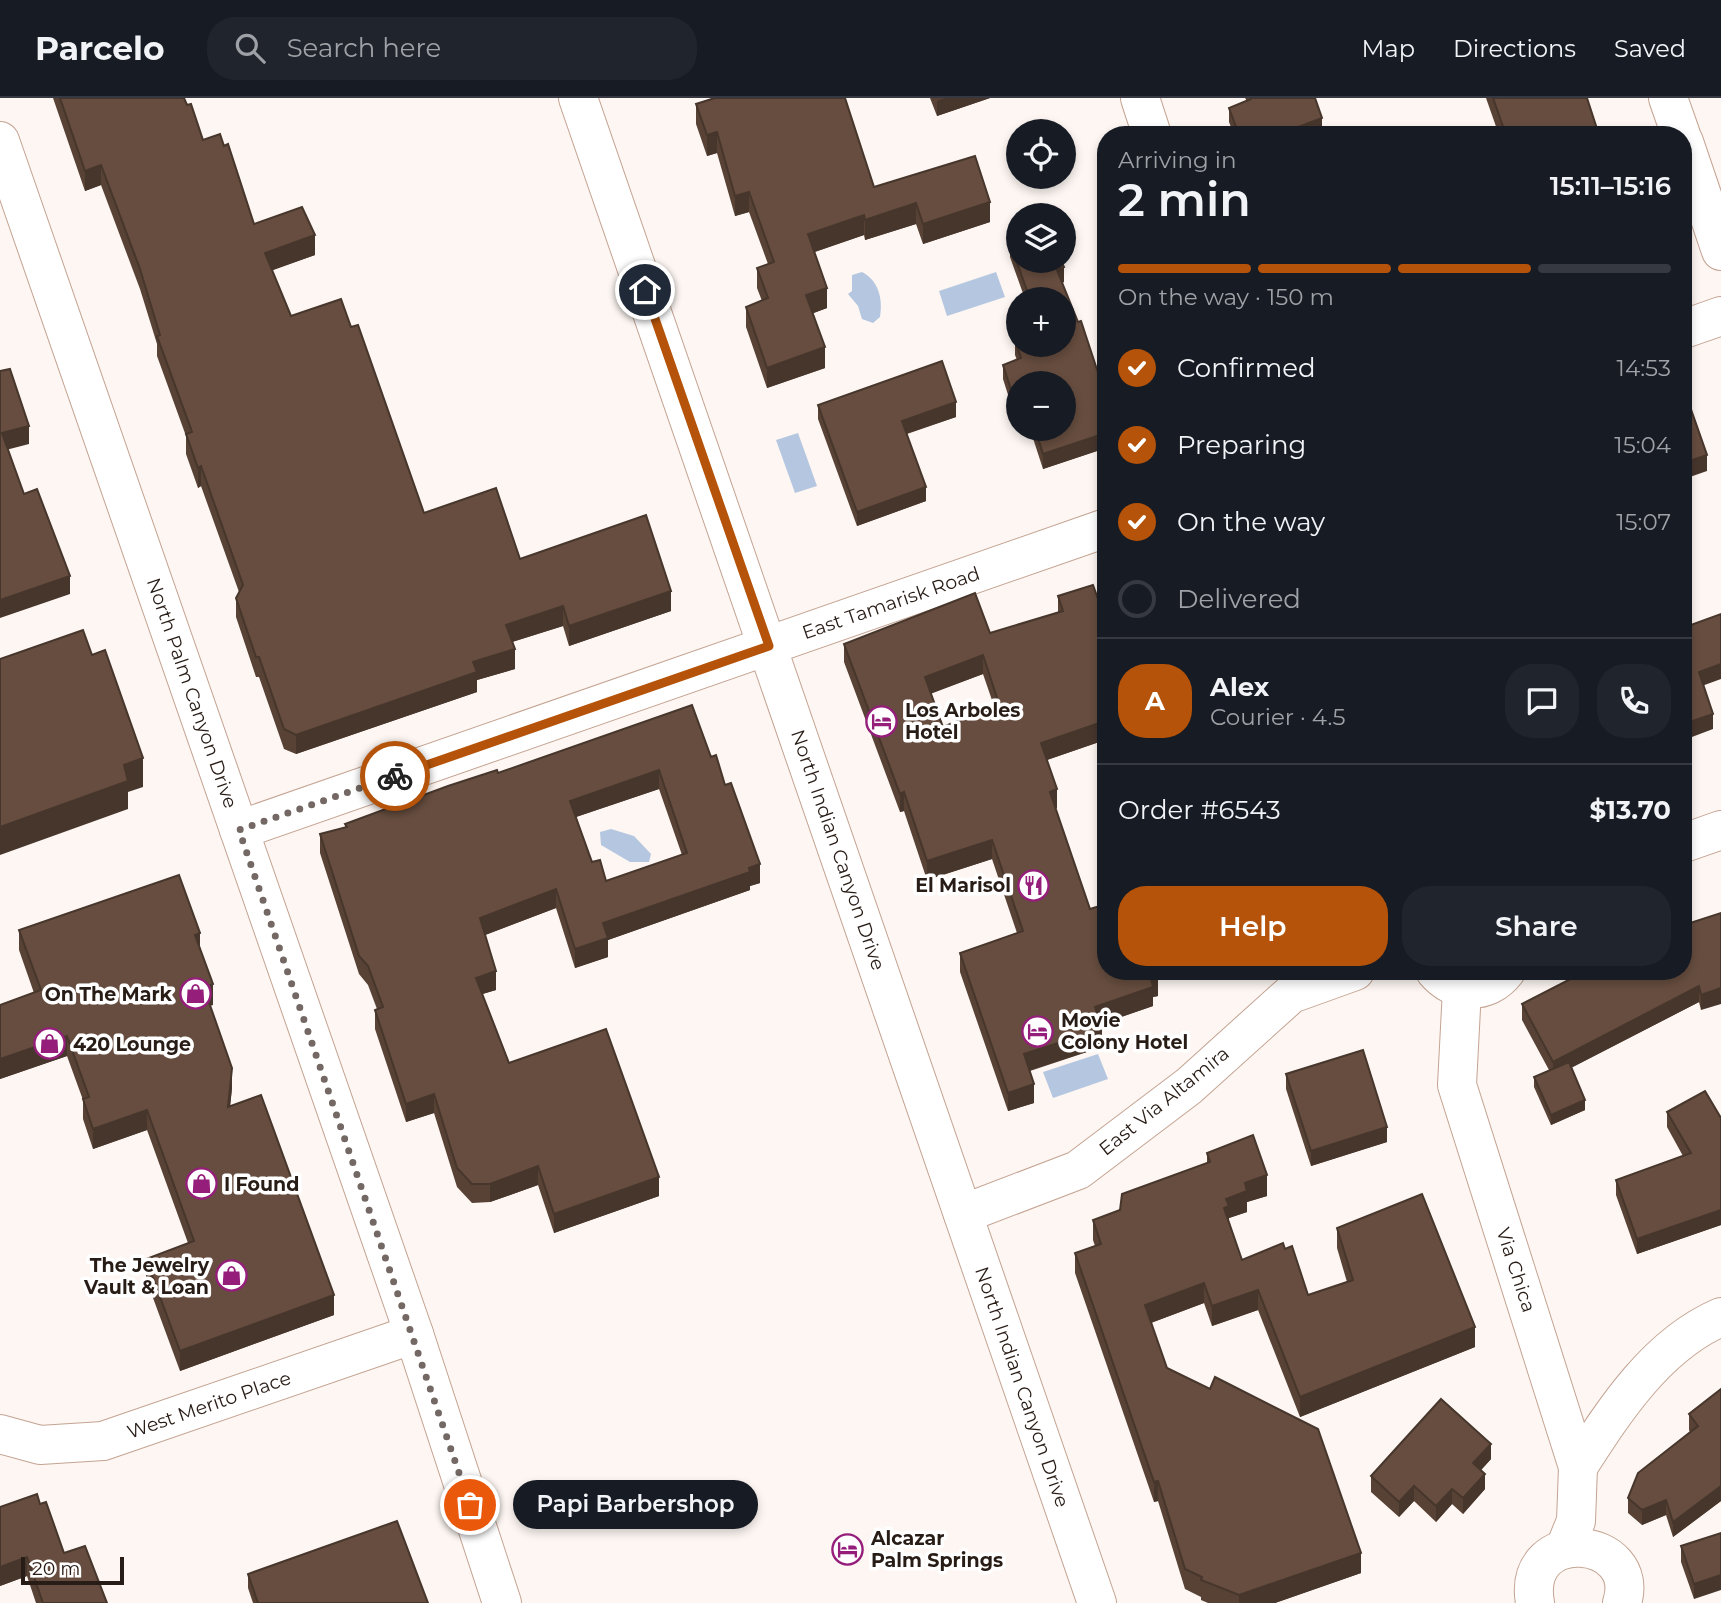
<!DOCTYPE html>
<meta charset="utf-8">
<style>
:root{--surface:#171b24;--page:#20242c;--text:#f1f3f6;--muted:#9ea1a6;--line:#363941;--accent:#b45309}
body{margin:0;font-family:Montserrat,sans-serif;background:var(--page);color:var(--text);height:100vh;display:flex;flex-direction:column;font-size:26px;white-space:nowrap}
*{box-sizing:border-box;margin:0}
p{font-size:23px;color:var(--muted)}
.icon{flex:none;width:38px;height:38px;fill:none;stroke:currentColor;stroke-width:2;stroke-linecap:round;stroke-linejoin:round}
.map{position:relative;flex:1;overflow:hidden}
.panel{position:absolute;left:1097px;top:28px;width:595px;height:854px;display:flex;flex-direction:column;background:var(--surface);border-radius:28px;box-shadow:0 4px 10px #0003}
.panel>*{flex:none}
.fabs{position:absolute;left:1006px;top:21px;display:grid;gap:14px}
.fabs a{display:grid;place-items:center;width:70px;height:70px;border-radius:50%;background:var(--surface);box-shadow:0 4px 10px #0003;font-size:35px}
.scale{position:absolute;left:21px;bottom:18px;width:103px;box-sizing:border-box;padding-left:7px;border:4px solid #281c16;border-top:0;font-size:19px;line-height:24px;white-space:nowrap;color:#281c16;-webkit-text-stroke:5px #fff;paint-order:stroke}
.pin{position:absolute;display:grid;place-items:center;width:60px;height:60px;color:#fff;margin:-30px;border:4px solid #fff;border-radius:50%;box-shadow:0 2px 7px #0007}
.courier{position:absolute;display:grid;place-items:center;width:70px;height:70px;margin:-35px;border:5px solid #b45309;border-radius:50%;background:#fff;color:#222;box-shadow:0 2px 9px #0007}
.bubble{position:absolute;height:49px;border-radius:24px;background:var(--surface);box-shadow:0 4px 10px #0003;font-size:23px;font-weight:600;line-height:49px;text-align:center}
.overview em{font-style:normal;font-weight:600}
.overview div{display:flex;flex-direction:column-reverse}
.overview{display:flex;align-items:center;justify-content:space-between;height:119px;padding:0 21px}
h1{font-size:46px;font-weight:600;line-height:52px}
.bar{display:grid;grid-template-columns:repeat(4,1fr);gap:10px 7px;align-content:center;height:84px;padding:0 21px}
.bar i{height:9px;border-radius:5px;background:var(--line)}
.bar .active{background:var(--accent)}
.bar p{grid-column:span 4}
.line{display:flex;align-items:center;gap:18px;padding:0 21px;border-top:2px solid var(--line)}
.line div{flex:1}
.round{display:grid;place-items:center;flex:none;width:74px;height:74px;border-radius:28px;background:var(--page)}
ol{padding:0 21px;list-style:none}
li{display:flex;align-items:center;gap:21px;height:77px}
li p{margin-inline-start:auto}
li .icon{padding:7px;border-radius:50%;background:var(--accent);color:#fff;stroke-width:4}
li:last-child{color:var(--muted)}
li i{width:38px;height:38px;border:4px solid var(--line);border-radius:50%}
.cta{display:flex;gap:14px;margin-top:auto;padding:14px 21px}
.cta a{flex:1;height:80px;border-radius:28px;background:var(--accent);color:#fff;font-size:28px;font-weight:600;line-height:80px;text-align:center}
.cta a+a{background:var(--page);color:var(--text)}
header{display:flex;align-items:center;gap:42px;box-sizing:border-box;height:98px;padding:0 35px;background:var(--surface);border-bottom:2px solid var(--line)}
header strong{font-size:33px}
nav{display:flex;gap:38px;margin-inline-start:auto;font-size:24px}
.search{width:490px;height:63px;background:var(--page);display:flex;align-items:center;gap:18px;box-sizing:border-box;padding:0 24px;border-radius:28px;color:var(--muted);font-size:26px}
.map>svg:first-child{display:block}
.water{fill:#b5c7e0}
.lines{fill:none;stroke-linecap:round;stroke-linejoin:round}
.minor-casing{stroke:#c4a392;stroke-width:40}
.major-casing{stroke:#c4a392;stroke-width:40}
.minor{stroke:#fff;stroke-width:38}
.major{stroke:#fff;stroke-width:38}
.wall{fill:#584236;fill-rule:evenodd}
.shaded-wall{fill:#47362c}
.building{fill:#664d3f;stroke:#47362c;stroke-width:2;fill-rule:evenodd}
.done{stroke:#736863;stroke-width:7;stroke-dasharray:0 12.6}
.route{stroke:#b45309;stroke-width:9}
.labels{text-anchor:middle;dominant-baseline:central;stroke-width:7;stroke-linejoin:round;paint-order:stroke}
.street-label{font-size:19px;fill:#281c16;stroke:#fff}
.poi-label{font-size:19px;font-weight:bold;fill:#281c16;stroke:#fff;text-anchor:start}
</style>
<header>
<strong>Parcelo</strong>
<div class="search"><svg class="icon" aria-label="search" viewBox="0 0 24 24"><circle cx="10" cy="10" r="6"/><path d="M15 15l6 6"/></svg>Search here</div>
<nav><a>Map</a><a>Directions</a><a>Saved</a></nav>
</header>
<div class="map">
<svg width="1721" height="1505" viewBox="0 0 1721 1505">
<rect width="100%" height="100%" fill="#fdf6f2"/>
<g class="water">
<path d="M862,174C879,183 883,201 880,219L873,225L862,221L858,208L848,196L852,193V177Z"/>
<path d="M996,174L1005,199L947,218L939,193Z"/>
<path d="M798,335L817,388L795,395L776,342Z"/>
<path d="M611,731L634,738L651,756L649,764H630L601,747L600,734Z"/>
<path d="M1098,956L1108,981L1053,1000L1043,974Z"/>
</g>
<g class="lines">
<defs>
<g id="minor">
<path d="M1140,0L1152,37"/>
<path d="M1668,0L1681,37"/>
<path d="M1684,44L1721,153"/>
<path d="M1684,231L1721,218"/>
<path d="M239,732L1106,430"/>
<path d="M1684,745L1721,732"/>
<path d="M1435,873C1454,896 1487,898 1506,873"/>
<path d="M1462,891L1457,987L1578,1369L1576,1423L1565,1450"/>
<path d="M963,1116L1078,1072L1189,988L1291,896L1355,873"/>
<path d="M0,1336L40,1347L103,1343L414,1236"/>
<path d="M1578,1369C1614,1313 1656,1247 1721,1219"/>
<path d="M1535,1505C1521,1425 1643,1438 1622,1505"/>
</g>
<g id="major">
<path d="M578,0L1097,1505"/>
<path d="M0,43L414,1236L502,1505"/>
</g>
</defs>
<use href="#minor" class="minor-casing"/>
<use href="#major" class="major-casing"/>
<use href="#minor" class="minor"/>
<use href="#major" class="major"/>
</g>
<g class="wall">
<path d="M53,0H184L203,42L254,126L315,157L272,172L291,218L351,229L424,415L520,461L671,513L569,548L563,528L512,544L515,571L477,582V594L296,656L284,651L259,579H256L236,519V500L239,494L201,388L198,390L186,356V338L157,258V246L140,191L101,87L85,93Z"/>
<path d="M712,0H845L874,89L990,124L923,146L916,126L865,142L864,137L815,154L827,210L813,215L825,270L767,290L746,229V209L762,203L757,190V170L768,166L749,114L735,118L717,55L707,58L696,26V6Z"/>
<path d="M930,0H990L937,18Z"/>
<path d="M1245,0H1315L1322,34L1315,37H1234L1229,24V10L1247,3Z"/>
<path d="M1486,0H1587L1599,37H1499Z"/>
<path d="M1010,145L1064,184L1062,185L1106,299V350L1043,371L1030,331H1064L1018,285V328L1003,281V267L1017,262L1015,257V242L1018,247L1064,201H1025L1010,159Z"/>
<path d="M818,307L956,319L907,336L926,403L857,428L818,321Z"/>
<path d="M1058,498L1101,509L1106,508V654L1102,643L1047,662L1057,710L1055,711L1090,811L1158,898L1153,899V908L1101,926L1102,949L1030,973L1034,1005L1008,1013L960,874V855L1017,835L992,761L927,782L904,713L900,714L844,564V546L990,535L1058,514ZM983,576L994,608L943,629L931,595Z"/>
<path d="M711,659L725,687L760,785L750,788V792L608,842V859L575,870L556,810L485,837L496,892L482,896L509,965L659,1098L554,1135L538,1087L490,1104L472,1105L457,1089L434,1015L406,1024L375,931V912L377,911L368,887L359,876L320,755V736L345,729V726L498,675ZM659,691L682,757L606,783L592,764L576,719Z"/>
<path d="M1721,815L1701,912L1699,904L1571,970L1585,1012L1551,1027L1534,989V979L1549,972L1522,922V906Z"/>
<path d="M19,832L200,849L213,907H210L232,990L230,1008L334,1217L180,1273L146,1181V1161L188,1145L147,1032L93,1051L83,1021V1002L67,958L0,981V907L34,895L19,852Z"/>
<path d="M1286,976L1387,1044L1311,1068L1286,991Z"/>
<path d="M1667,1014L1721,1020V1127L1637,1156L1616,1097V1082L1683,1058L1667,1029Z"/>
<path d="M1207,1055L1267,1098L1247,1104V1114L1229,1120V1124L1242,1162L1308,1197L1347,1184L1337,1150V1130L1475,1249L1300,1319L1258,1212L1212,1228L1204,1205L1151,1225L1167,1270L1361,1475L1275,1505H1208L1201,1502V1499L1185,1491L1158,1403L1154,1404L1075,1175V1155L1095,1148L1093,1142V1122L1120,1112L1207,1065Z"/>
<path d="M1721,1291V1403L1673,1439L1666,1417L1642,1427L1628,1415V1400L1690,1334L1689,1332V1316Z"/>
<path d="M1491,1361L1481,1372L1485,1391L1463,1416L1452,1406L1436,1424L1414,1403L1399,1419L1371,1394V1378Z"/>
<path d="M40,1406L64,1455L107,1505H36L27,1478L0,1488Z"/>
<path d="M1721,1435L1694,1501L1681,1464V1448Z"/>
<path d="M248,1476L428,1505H253L248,1490Z"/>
</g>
<g class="shaded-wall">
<path d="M945,0H990L937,18V3Z"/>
<path d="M1322,20V34L1315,37H1295V30Z"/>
<path d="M717,34V55L707,58V37Z"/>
<path d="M101,67V87L85,93V73Z"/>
<path d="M749,94V114L735,118V98Z"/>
<path d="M990,104V124L923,146V126Z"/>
<path d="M916,105V126L865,142V122Z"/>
<path d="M864,117V137L808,156V136Z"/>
<path d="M315,137V157L265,175V155Z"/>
<path d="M1064,169V184L1057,187V172Z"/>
<path d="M827,190V210L806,218V197Z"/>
<path d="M825,249V270L767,290V270Z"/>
<path d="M956,304V319L902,337V323Z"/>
<path d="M29,328V346L2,353V335Z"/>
<path d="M1106,335V350L1043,371V356Z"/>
<path d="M1707,357V373L1684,381V365Z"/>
<path d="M201,368V388L198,390V370Z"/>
<path d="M926,389V403L857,428V414Z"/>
<path d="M70,478V496L0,520V502Z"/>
<path d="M671,493V513L569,548V528Z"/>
<path d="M563,508V528L506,546V527Z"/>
<path d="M515,551V571L477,582V594L296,656V637L473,564Z"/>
<path d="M983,557V576L925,598V579Z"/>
<path d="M1721,566V581L1699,589V574Z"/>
<path d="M1713,616V631L1684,642V626Z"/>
<path d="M1102,624V643L1041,664V645Z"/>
<path d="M143,660V689L128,694V711L0,757V729L124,667Z"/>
<path d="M659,672V691L570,721V703Z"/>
<path d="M1057,691V710L1050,713V694Z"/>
<path d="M904,694V713L900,714V696Z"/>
<path d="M992,742V761L927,782V763Z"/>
<path d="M760,766V785L750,788V792L608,842V859L575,870V851L603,825Z"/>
<path d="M556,791V810L480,839V820Z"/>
<path d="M200,835V855L195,837Z"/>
<path d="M496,873V892L476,898V880Z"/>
<path d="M1158,879V898L1153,899V908L1095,928V909L1151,881Z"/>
<path d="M213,886V907L204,910V890Z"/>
<path d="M1699,888V904L1553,979V964Z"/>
<path d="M1721,890V906L1701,912V897Z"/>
<path d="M1102,931V949L1024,974V956Z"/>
<path d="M67,938V958L0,981V961Z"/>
<path d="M232,970V990L228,1029V1009Z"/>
<path d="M1034,986V1005L1008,1013V995Z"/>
<path d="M434,996V1015L406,1024V1006Z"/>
<path d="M1585,1002V1012L1551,1027V1017Z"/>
<path d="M147,1012V1032L93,1051V1031Z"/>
<path d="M1387,1029V1044L1311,1068V1053Z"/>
<path d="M538,1068V1087L490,1104V1086Z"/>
<path d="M1267,1077V1098L1247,1104V1114L1229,1120V1128L1224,1110L1226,1101L1245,1085Z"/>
<path d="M659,1079V1098L554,1135V1116Z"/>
<path d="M1721,1112V1127L1637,1156V1141Z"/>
<path d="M1204,1185V1205L1145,1227V1207Z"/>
<path d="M1258,1192V1212L1212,1228V1208Z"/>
<path d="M334,1197V1217L180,1273V1253Z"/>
<path d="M1475,1229V1249L1300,1319V1299Z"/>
<path d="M1491,1346V1361L1473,1381V1365Z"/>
<path d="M1485,1376V1391L1463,1416V1400Z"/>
<path d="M1158,1383V1403L1154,1404V1384Z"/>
<path d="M1414,1388V1403L1399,1419V1404Z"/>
<path d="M1721,1388V1403L1673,1439V1424Z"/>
<path d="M1452,1391V1406L1436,1424V1408Z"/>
<path d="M1666,1402V1417L1642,1427V1412Z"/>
<path d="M1361,1455V1475L1275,1505H1239V1497Z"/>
<path d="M27,1459V1478L0,1488V1469Z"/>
<path d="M1721,1477V1492L1694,1501V1486Z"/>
</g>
<g class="building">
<path d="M60,0H184L187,7L191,6L203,42L220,36L224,48L228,46L254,126L302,109L315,137L265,155L291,218L341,201L351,229L358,227L424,415L496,390L520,461L646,417L671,493L569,528L563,508L506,527L515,551L473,564L477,574L296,637L284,631L259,559H256L236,500L243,487L201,368L198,370L186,336L192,334L157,238L160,237L140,171L101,67L85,73Z"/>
<path d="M715,0H845L874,89L975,58L990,104L923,126L916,105L865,122L864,117L808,136L827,190L806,197L825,249L767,270L746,209L768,200L757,170L774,164L749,94L735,98L717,34L707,37L696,6Z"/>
<path d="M1251,0H1315L1322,20L1295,30L1297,37H1239L1229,10L1251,1Z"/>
<path d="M1493,0H1587L1599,37H1506Z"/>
<path d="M1018,141V163H1061L1064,169L1057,172L1078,224L1081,223L1106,299V335L1043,356L1035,331H1064V285H1018V313L1003,267L1021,260L1015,242L1018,241V247H1064V201H1030L1010,145Z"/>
<path d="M942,263L956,304L902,323L926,389L857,414L818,307Z"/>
<path d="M10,271L29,328L2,335L24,396L37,391L70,478L0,502V273Z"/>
<path d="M1687,300L1707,357L1684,365V302Z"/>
<path d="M1093,487L1101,509L1106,508V635L1102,624L1041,645L1057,691L1050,694L1090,811L1106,806V873H1157L1158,879L1151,881L1153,889L1095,909L1102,931L1024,956L1034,986L1008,995L960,855L1023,833L992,742L927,763L904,694L900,696L844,546L975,495L990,535L1063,513L1058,498ZM983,557L999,606L943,629L925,579Z"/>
<path d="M1684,505L1691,527L1721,516V566L1699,574L1713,616L1684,626Z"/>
<path d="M83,532L92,557L105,552L143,660L124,667L128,683L0,729V561Z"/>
<path d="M692,607L711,659L716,657L725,687L731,685L760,766L749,770L750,774L603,825L608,840L575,851L556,791L480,820L496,873L476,880L509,965L606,931L659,1079L554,1116L538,1068L490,1086H472L457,1070L434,996L406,1006L375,912L383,909L368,868L359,858L320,736L347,729L345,726L448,688L497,672L498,675ZM659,672L687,755L606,783L600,762L592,764L570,703Z"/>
<path d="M179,777L200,835L195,837L213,886L204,890L232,970L228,1009L261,997L334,1197L180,1253L146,1161L194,1143L147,1012L93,1031L83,1001L89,999L67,938L0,961V907L41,892L19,832Z"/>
<path d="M1721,815V890L1701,897L1699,888L1553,964L1522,906L1586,873H1684V827Z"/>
<path d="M1363,952L1387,1029L1311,1053L1286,976Z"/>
<path d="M1569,964L1585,1002L1551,1017L1534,979Z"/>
<path d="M1705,993L1721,1020V1112L1637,1141L1616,1082L1691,1055L1667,1014Z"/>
<path d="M1253,1037L1267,1077L1245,1085L1247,1093L1226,1101L1229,1108L1224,1110L1242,1162L1283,1145L1285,1151L1292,1148L1308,1197L1353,1182L1337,1130L1422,1096L1475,1229L1300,1299L1258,1192L1212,1208L1204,1185L1145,1207L1167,1270L1210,1291L1215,1279L1318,1331L1361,1455L1239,1497L1201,1482L1202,1479L1185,1471L1158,1383L1154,1384L1075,1155L1101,1146L1093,1122L1120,1112L1122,1096L1210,1064L1207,1055Z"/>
<path d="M1721,1291V1388L1673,1424L1666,1402L1642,1412L1628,1400L1638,1375L1698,1328L1689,1316Z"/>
<path d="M1441,1301L1491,1346L1473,1365L1485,1376L1463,1400L1452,1391L1436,1408L1414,1388L1399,1404L1371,1378Z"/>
<path d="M37,1396L40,1406L46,1404L64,1455L85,1448L107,1505H43L27,1459L0,1469V1409Z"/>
<path d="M397,1423L428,1505H258L248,1476Z"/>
<path d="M1721,1435V1477L1694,1486L1681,1448Z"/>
</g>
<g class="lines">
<path class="done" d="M395,678L239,732L470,1407"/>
<path class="route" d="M395,678L769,548L645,192"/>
</g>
<defs>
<symbol id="hotel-ring" viewBox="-11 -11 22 22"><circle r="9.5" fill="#fff" stroke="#951e7b" stroke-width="1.5"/><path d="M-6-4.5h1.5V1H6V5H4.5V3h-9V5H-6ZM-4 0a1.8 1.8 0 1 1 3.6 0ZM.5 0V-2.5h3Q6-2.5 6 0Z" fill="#951e7b"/></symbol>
<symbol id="restaurant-ring" viewBox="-11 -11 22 22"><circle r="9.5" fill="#fff" stroke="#951e7b" stroke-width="1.5"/><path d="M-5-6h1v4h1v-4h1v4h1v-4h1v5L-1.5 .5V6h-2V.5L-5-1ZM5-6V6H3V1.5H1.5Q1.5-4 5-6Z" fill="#951e7b"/></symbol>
<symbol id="shop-ring" viewBox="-11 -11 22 22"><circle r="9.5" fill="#fff" stroke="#951e7b" stroke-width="1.5"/><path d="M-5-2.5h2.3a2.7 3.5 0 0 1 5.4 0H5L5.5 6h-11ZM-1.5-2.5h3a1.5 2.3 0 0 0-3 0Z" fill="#951e7b"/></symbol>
</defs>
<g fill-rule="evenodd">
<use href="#hotel-ring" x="864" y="606" width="35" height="35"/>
<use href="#restaurant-ring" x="1016" y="770" width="35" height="35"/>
<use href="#shop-ring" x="178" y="878" width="35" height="35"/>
<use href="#hotel-ring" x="1020" y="916" width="35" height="35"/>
<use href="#shop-ring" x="32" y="928" width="35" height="35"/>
<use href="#shop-ring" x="184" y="1068" width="35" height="35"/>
<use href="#shop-ring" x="214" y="1160" width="35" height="35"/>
<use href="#hotel-ring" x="830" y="1434" width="35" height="35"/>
</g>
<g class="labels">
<g class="street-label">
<text transform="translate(891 505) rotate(-19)">East Tamarisk Road</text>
<text transform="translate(192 595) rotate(71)">North Palm Canyon Drive</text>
<text transform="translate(838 752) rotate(71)">North Indian Canyon Drive</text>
<text transform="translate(1164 1003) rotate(-39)">East Via Altamira</text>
<text transform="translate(1516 1172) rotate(72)">Via Chica</text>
<text transform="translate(1022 1289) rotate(71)">North Indian Canyon Drive</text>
<text transform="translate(209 1307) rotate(-19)">West Merito Place</text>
</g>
<g class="poi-label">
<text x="905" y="612">Los Arboles<tspan x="905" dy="22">Hotel</tspan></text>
<text x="1011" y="787" text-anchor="end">El Marisol</text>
<text x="172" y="896" text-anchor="end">On The Mark</text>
<text x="1061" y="922">Movie<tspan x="1061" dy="22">Colony Hotel</tspan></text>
<text x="73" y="946">420 Lounge</text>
<text x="224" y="1086">I Found</text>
<text x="209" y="1167" text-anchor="end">The Jewelry<tspan x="209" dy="22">Vault &amp; Loan</tspan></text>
<text x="871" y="1440">Alcazar<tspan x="871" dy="22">Palm Springs</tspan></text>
</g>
</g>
</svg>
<div class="fabs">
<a><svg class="icon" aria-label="locate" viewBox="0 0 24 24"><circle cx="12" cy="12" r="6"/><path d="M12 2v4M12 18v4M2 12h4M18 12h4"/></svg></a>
<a><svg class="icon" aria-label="layers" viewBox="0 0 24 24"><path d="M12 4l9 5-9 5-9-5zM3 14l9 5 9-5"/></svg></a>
<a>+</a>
<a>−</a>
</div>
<div class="scale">20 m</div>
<div class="pin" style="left:470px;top:1407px;background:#ea580c"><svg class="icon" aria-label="bag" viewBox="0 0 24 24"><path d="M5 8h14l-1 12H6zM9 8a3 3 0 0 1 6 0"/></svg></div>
<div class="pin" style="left:645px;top:192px;background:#1f2937"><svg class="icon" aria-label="home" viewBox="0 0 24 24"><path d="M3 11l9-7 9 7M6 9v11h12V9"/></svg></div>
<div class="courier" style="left:395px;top:678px"><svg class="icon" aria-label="bike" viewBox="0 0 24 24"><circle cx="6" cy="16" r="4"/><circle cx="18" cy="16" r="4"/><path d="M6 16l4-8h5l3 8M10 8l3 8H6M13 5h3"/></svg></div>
<div class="bubble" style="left:513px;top:1382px;width:245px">Papi Barbershop</div>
<section class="panel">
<div class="overview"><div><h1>2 min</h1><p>Arriving in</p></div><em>15:11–15:16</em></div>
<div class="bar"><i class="active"></i><i class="active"></i><i class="active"></i><i></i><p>On the way · 150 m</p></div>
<ol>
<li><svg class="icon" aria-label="check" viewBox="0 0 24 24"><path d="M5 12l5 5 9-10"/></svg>Confirmed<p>14:53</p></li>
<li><svg class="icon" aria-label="check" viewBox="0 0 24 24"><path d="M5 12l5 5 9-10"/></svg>Preparing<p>15:04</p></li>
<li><svg class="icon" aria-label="check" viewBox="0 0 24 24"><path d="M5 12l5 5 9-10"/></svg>On the way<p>15:07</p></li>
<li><i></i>Delivered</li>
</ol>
<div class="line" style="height:126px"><b class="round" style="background:var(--accent);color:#fff">A</b><div><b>Alex</b><p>Courier · 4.5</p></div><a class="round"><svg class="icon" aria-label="chat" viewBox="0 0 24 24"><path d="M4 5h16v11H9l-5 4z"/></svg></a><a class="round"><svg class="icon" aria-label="phone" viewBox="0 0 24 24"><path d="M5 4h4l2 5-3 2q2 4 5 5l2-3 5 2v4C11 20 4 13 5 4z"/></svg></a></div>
<div class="line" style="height:91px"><div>Order #6543</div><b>$13.70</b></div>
<div class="cta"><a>Help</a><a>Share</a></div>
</section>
</div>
